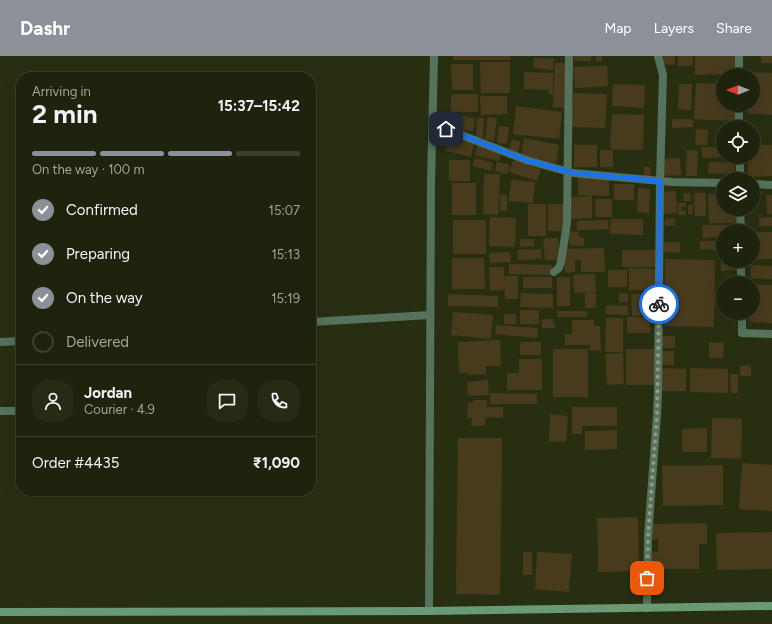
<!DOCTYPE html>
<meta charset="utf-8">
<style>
:root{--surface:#1e230d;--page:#262b16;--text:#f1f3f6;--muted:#a1a49d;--line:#3c402e;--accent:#8c9099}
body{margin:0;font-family:Figtree,sans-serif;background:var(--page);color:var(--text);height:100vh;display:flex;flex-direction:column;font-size:15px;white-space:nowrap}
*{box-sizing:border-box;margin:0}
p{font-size:13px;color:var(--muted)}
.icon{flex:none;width:22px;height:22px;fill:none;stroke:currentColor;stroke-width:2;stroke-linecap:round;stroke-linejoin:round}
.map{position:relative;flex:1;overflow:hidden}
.sheet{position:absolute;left:16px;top:16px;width:300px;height:424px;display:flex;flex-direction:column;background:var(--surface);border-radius:16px;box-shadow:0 4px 16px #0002,0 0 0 1px var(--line)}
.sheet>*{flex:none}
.needle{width:26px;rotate:270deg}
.controls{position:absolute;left:716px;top:12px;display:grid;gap:8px}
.controls a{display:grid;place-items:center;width:44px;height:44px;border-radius:50%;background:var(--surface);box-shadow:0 4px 16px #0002,0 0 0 1px var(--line);font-size:20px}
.pin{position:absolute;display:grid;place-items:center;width:34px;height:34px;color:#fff;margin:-17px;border-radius:8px;box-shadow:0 2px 6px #0006}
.courier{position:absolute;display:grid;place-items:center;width:40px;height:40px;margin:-20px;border:3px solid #1a73e8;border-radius:50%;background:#fff;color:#222;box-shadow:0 1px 5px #0007}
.summary em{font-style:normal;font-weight:700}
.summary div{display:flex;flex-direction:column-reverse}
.summary{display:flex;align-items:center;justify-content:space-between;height:68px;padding:0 16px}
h1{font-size:26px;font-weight:700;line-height:30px}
.bar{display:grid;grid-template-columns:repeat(4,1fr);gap:6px 4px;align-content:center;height:48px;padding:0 16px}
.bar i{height:5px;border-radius:3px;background:var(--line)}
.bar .selected{background:var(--accent)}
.bar p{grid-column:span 4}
.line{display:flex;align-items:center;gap:10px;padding:0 16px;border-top:1px solid var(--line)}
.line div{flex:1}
.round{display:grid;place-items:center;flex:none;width:42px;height:42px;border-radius:16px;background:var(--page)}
ol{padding:0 16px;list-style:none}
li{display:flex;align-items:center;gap:12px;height:44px}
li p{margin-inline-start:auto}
li .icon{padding:4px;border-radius:50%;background:var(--accent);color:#fff;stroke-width:4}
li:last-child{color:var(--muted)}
li i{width:22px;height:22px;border:2px solid var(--line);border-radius:50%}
header{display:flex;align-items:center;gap:24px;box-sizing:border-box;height:56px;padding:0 20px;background:var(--accent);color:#fff}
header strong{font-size:19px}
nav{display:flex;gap:22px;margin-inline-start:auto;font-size:14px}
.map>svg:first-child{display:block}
.building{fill:#483b1d}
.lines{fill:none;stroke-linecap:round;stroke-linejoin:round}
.street{stroke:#54725c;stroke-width:8}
.secondary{stroke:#699a76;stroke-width:8}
.done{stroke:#959a85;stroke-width:4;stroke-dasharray:0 7.2}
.route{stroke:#1a73e8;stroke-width:5}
</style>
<header>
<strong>Dashr</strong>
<nav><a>Map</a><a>Layers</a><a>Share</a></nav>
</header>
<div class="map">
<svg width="772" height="568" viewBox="0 0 772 568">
<rect width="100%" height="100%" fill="#282f11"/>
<g class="building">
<rect x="453" y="0" width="57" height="4"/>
<rect x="574" y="0" width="17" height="5"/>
<rect x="596" y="0" width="6" height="5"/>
<path d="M661,0H675V9L661,8Z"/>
<rect x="678" y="0" width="15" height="10"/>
<path d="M695,0H737L738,18L695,19Z"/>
<rect x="761" y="0" width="11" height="7"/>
<path d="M534,2L554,3L553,14L533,12Z"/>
<path d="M480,6H510V37H481Z"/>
<path d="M555,7H568L567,52L553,51Z"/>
<path d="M451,8H473V34H452Z"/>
<path d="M607,10L608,30L575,32L573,11Z"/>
<path d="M524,16L553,17V38H549V34L524,33Z"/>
<path d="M750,16L772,17V59L748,57V49H753V19H750Z"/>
<path d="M696,27L723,28V49H735V65L694,63Z"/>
<path d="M613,28L645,29L644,52L612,50Z"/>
<path d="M679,28H692L691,54L678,53Z"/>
<path d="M573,37L607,38L605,72L572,71Z"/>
<rect x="451" y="38" width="27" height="18"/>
<path d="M480,40H507V58L481,59Z"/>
<path d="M516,50L562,56L559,83L513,78Z"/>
<path d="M612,58L644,59L643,94L610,93Z"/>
<path d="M452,59L475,62L473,75L451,73Z"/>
<path d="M488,61L497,62L494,85L485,83Z"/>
<path d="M477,62H484L483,82L476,81Z"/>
<path d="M672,63H693V71L672,72Z"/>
<path d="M499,70L509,71L507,88L497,87Z"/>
<path d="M696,73L708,74L707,89H695Z"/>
<path d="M449,80L474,87L471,101L446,95Z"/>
<path d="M524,82L559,89L556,107L521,100Z"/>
<path d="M511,84L520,85L518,98L509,97Z"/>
<path d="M478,89L501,96L499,105L475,99Z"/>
<rect x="574" y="89" width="23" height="22"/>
<path d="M753,89H772V120L748,121V101H753Z"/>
<path d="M702,91H723V101L702,102Z"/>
<rect x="600" y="94" width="13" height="17"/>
<path d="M687,94L698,95L697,120H686Z"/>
<path d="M475,102L493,107L491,115L473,110Z"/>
<path d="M680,102L681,119L664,120V103Z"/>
<rect x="449" y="104" width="21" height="21"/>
<path d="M513,104L541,113L537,125L509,116Z"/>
<path d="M497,106L510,109L507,118L495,115Z"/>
<path d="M709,106L735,107V118L708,117Z"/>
<path d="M644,111H650L651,121H644Z"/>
<path d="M484,118H500L498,159L483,158Z"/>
<path d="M578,120L609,121V140L578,139Z"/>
<path d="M511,124L535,126L533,147L509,145Z"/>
<rect x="452" y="127" width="24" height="32"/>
<rect x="614" y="128" width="20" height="16"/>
<path d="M638,132L650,133L649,157L637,156Z"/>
<path d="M676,135L677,157L661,158L660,136Z"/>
<path d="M690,137L691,145H684L683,138Z"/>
<path d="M694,137H706V160H695Z"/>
<path d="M708,138H723V153H739V167H709Z"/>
<rect x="500" y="139" width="7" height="16"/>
<path d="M766,139H772V158H767Z"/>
<path d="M592,140V162L571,163L570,141Z"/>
<path d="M595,143H612V161H596Z"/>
<path d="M678,147H686V151H682V155H686V159H678Z"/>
<rect x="528" y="148" width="18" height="32"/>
<rect x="548" y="148" width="16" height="27"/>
<path d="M688,149H693L692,158H688Z"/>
<path d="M490,161L516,162L515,191L489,190Z"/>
<path d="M772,161V170H759V162Z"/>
<path d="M675,162V169L665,170V163Z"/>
<path d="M611,163H643V179L610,178Z"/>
<rect x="453" y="164" width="33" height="34"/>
<path d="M608,164L609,173L577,174V165Z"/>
<path d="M702,169H737V175H723V181L703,182Z"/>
<path d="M569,175L579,176V181L584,182V190L569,189Z"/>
<rect x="753" y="176" width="19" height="27"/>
<path d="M543,182H558L559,204H545Z"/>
<path d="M520,183H534L535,190L520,191Z"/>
<path d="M700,185H723V194L700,193Z"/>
<path d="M664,186H680V197L663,196Z"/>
<path d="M604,192L605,216H581V204H575V216L565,217L564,193Z"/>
<path d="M541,193L542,203L518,204L517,194Z"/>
<rect x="622" y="194" width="34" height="17"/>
<path d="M510,196L511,206L490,207L489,197Z"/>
<path d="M452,202H484L485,233H452Z"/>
<path d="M665,203L715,204L714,271L664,270Z"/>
<path d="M721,203H723V205H740V214L721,215Z"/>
<path d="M509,208L552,209V219L509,218Z"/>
<path d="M751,209L772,210V223L750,222Z"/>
<path d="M489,211H504V226L505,220H518V243H505V234L490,235Z"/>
<path d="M629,212L656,213L655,235L629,234Z"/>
<rect x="608" y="214" width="19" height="17"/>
<path d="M595,218L596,236L574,237L573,219Z"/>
<rect x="523" y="221" width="29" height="11"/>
<rect x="557" y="221" width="13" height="29"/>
<path d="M753,229H772V267L750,266V257H753Z"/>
<path d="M521,237L553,238V252L520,251Z"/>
<rect x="585" y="237" width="11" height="15"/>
<rect x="619" y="237" width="9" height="9"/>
<path d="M650,237V259L632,260L631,238Z"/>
<path d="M448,238L498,240V251L448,250Z"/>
<path d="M606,249L628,250V259L605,258Z"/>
<rect x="520" y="254" width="19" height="14"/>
<rect x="557" y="255" width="30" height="6"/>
<path d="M453,256L493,259L491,283L451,279Z"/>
<rect x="504" y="258" width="12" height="10"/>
<rect x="627" y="261" width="23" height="16"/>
<path d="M606,262H623V296H605Z"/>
<path d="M542,263H553V268H555V272H542Z"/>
<path d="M572,264H594V270H600L601,294L590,295V289H565V278H572Z"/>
<path d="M496,269L538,272L537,282L495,278Z"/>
<path d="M662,280H675V292H661Z"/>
<path d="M500,284L501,310H486V318L468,319V317H459L458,286Z"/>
<rect x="520" y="286" width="21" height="13"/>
<path d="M709,286L724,287L723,302H709Z"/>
<rect x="553" y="293" width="35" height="48"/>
<rect x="626" y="293" width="29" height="36"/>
<rect x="661" y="295" width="13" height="14"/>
<path d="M623,297L624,328L607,329L605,298Z"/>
<path d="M519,303H542V334H507V317H519Z"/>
<path d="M751,309V320H740V310Z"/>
<path d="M661,312L686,313V335H661Z"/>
<path d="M690,312L728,313V337L690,336Z"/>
<path d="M730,318H738V337H731Z"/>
<path d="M488,324L489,339L468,340L467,326Z"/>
<path d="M490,337L537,338V348H490Z"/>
<path d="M473,344H487L486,351H503V362L486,361L485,370H471L472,362H467L468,346L473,347Z"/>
<path d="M572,351H617V370H582V378H572Z"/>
<path d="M550,358L568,360L566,386L549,385Z"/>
<path d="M712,362L742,363L741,403L711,402Z"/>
<path d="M707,372V396H682V373Z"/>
<path d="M617,374V393L585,394V375Z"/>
<path d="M458,382H502L500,539L456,538Z"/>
<path d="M742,407L772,409V455L739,453Z"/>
<path d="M723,409V449L663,450L662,410Z"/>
<path d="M638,461L639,515L598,516L597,462Z"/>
<path d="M707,467V488H699V513H652V496H658V483L652,484V468Z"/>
<path d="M772,476V513L717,514L716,477Z"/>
<rect x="523" y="496" width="9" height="23"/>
<path d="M537,496L572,498L569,536L535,533Z"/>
</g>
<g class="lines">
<g class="street">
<path d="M739,0V19"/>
<path d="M739,49V71"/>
<path d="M433,68L526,104L573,117L672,126L723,127"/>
<path d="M740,101V123"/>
<path d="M753,128L772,129"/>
<path d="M740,153L741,175"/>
<path d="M741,205V227"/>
<path d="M554,216L559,212L561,206L567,167L569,0"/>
<path d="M742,257V277L772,278"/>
<path d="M311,266L430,259"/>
<path d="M0,286L21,285"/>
<path d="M0,355H21"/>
<path d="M647,552L648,480L657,359L658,337L660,125L663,19L658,0"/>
<path d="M429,555L431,127L434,0"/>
</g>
<path class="secondary" d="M0,556L429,555L772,550"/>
</g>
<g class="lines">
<path class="done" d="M647,522L648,480L657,359L659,248"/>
<path class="route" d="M446,73L526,104L574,117L660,125L659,248"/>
</g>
</svg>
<div class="controls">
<a><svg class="needle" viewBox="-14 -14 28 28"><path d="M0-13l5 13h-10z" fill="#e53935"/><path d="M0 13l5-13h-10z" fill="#a1a49d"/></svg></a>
<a><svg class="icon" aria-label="locate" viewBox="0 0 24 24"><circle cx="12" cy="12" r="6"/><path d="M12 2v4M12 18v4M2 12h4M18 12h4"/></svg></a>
<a><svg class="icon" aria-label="layers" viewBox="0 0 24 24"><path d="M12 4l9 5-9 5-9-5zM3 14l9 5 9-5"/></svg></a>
<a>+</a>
<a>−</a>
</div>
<div class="pin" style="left:647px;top:522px;background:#ea580c"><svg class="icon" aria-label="bag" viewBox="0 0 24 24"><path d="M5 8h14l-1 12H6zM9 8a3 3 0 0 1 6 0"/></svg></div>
<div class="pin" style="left:446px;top:73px;background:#1f2937"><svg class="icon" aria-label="home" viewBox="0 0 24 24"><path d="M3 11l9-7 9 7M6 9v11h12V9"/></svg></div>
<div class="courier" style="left:659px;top:248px"><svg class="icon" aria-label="bike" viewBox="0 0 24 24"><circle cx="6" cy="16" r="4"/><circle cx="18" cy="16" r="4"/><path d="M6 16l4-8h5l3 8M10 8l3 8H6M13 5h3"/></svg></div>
<section class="sheet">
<div class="summary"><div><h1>2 min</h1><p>Arriving in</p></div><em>15:37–15:42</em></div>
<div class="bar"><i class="selected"></i><i class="selected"></i><i class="selected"></i><i></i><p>On the way · 100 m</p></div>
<ol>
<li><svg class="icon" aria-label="check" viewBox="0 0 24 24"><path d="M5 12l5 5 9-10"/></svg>Confirmed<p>15:07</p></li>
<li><svg class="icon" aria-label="check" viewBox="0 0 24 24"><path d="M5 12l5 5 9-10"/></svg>Preparing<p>15:13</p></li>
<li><svg class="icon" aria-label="check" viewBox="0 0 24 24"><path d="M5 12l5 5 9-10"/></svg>On the way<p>15:19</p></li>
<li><i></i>Delivered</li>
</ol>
<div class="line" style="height:72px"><a class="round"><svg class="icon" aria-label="person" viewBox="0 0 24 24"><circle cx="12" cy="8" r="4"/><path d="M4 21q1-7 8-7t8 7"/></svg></a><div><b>Jordan</b><p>Courier · 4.9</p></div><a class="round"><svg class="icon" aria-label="chat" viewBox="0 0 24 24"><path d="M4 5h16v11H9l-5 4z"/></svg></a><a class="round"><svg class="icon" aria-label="phone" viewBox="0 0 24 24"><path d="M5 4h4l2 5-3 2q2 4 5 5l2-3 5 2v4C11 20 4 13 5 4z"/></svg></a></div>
<div class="line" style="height:52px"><div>Order #4435</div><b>₹1,090</b></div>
</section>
</div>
